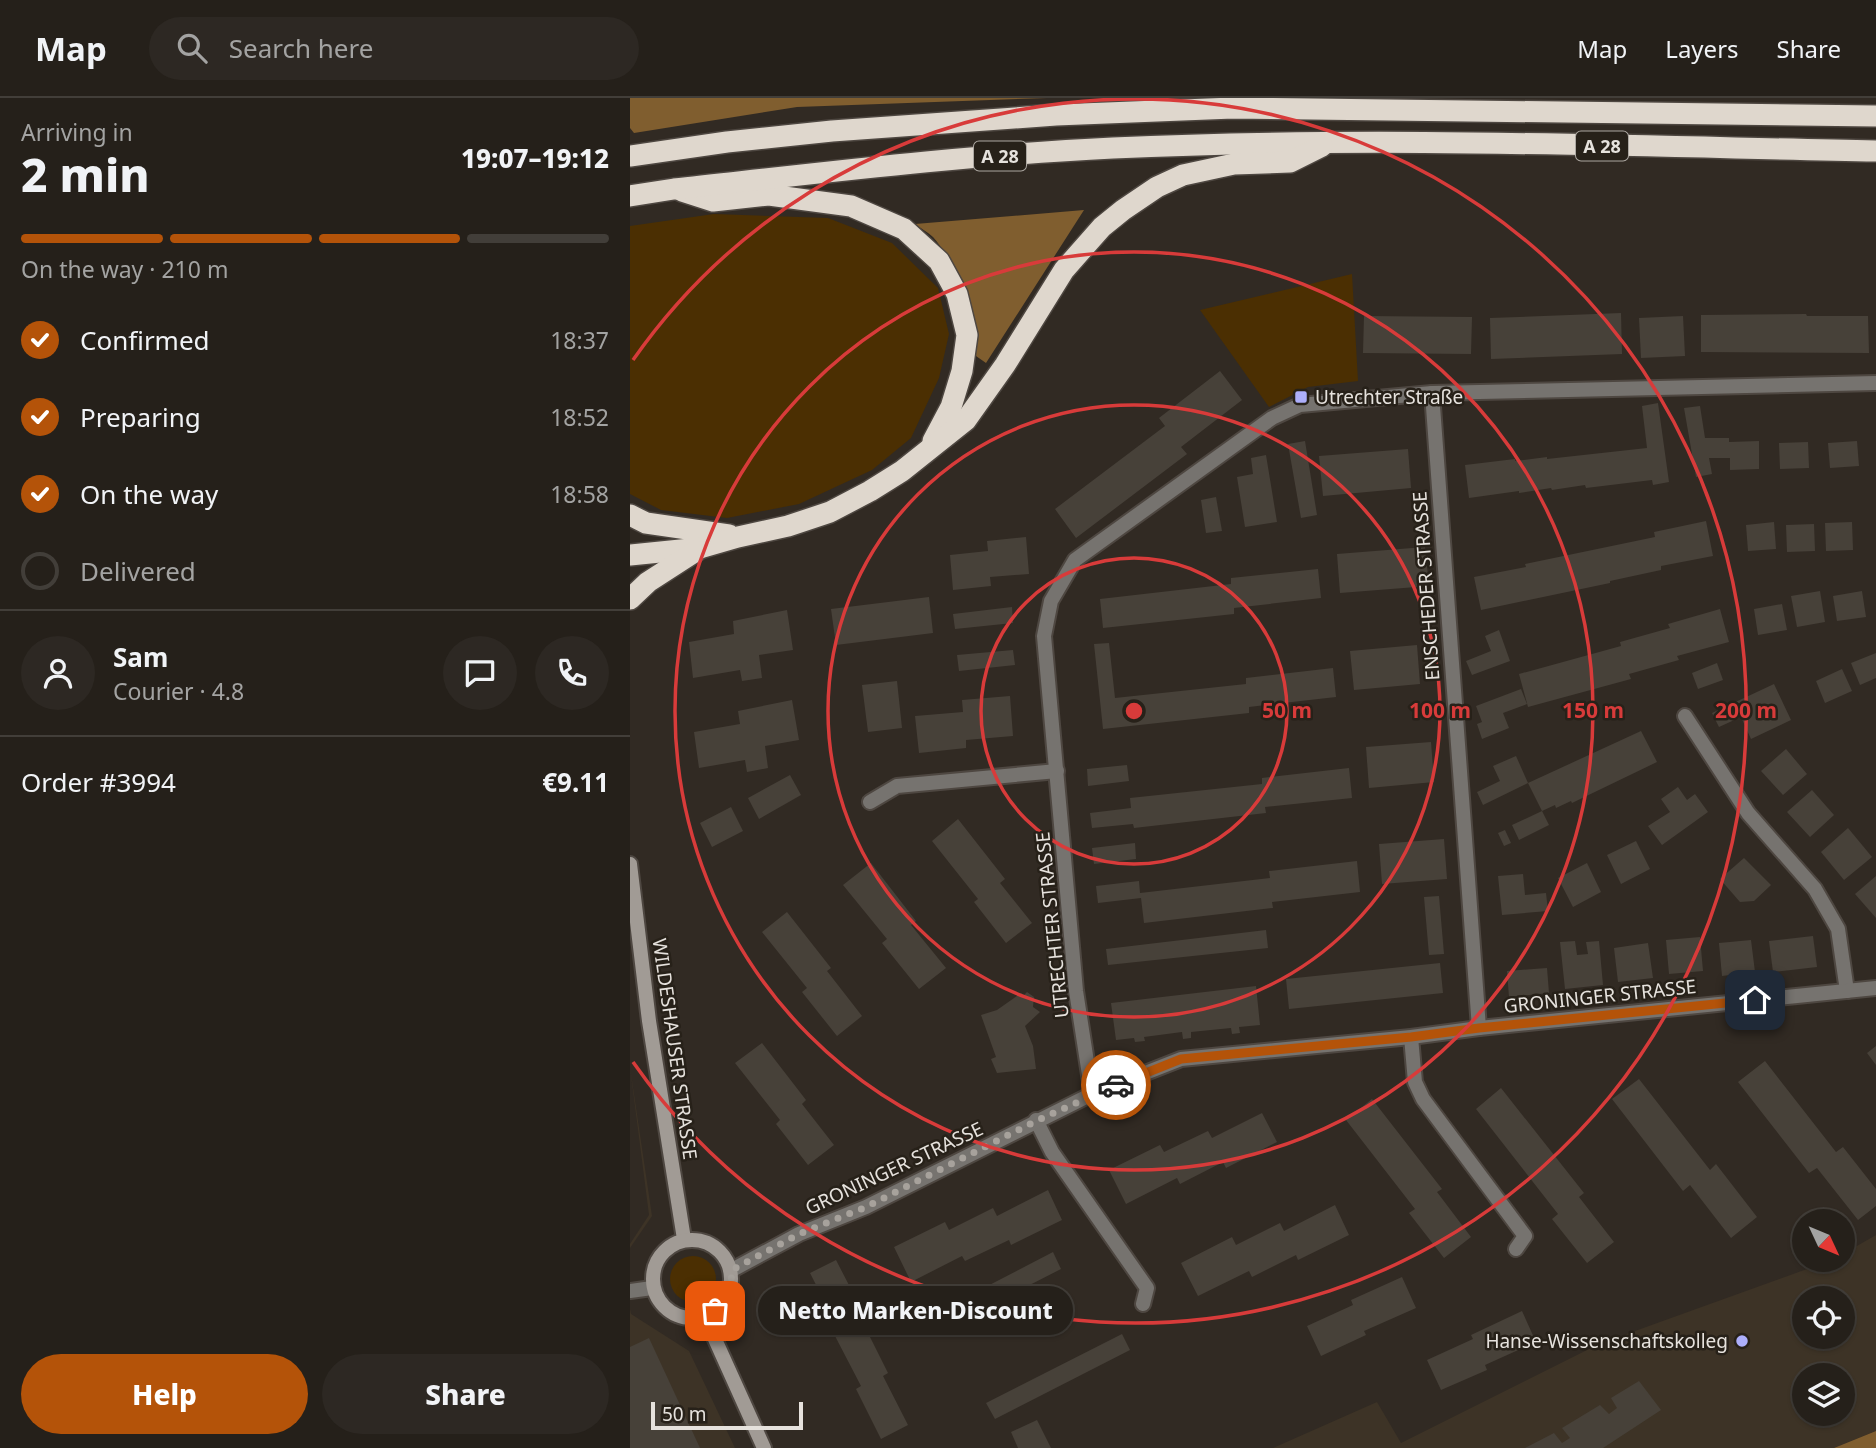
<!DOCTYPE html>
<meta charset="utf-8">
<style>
:root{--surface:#25201a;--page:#2d2823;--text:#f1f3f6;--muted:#a3a3a2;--line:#423e39;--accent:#b45309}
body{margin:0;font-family:"Noto Sans",sans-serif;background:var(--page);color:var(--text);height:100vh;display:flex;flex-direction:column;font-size:26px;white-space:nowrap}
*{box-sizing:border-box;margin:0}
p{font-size:23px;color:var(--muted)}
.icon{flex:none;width:38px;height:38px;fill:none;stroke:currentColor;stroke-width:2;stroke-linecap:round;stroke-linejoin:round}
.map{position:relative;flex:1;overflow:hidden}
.details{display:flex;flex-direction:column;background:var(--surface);width:630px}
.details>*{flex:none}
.needle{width:46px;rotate:134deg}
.fabs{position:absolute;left:1162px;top:1111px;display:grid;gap:14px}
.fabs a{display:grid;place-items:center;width:63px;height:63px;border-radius:50%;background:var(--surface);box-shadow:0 2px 5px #0004,0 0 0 2px var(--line);font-size:35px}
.scale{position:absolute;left:21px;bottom:18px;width:152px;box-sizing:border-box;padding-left:7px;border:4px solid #e6e2dd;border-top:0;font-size:19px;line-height:24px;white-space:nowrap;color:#e6e2dd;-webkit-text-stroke:5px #272119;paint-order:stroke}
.pin{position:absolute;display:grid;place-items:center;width:60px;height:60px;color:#fff;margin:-30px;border-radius:14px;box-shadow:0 4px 10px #0006}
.courier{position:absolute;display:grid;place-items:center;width:70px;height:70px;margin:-35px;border:5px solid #b45309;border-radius:50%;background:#fff;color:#222;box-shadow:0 2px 9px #0007}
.bubble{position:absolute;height:49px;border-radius:24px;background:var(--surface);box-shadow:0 2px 5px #0004,0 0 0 2px var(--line);font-size:23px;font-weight:800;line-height:49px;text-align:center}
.summary em{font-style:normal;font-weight:800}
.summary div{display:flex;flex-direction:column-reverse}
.summary{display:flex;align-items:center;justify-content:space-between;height:119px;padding:0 21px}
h1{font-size:46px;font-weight:800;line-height:52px}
.bar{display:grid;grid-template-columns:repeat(4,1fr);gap:10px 7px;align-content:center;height:84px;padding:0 21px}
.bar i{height:9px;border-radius:5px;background:var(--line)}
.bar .selected{background:var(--accent)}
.bar p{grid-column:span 4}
.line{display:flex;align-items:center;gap:18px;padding:0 21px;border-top:2px solid var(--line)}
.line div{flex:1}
.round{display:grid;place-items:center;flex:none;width:74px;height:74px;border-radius:37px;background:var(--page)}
ol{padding:0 21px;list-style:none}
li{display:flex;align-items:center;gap:21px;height:77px}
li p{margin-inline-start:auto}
li .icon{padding:7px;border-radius:50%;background:var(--accent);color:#fff;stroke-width:4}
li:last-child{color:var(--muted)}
li i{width:38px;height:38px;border:4px solid var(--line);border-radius:50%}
.primary-button{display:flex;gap:14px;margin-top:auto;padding:14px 21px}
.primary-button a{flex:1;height:80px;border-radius:42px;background:var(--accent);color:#fff;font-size:28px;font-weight:800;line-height:80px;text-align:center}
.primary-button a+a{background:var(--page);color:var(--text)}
header{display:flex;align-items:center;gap:42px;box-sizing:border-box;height:98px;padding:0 35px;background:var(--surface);border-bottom:2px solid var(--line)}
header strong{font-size:33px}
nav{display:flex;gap:38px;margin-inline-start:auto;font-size:24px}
.search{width:490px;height:63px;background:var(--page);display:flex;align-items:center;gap:18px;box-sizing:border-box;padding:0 24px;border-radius:38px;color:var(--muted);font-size:26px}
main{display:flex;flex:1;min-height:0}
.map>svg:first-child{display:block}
.built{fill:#3d3326;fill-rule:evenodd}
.green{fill:#4b2f02}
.forest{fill:#805e2f}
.building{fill:#474139}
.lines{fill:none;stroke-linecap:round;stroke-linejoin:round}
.street-casing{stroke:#4e4741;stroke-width:18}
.secondary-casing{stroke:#4e4741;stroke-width:18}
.highway-casing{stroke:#4e4741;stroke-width:24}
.street{stroke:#76736f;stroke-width:14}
.secondary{stroke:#a19b95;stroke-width:14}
.highway{stroke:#dfd7cd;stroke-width:21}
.done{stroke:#a7a29c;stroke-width:7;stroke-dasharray:0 12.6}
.route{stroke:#b45309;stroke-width:9}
.ring{fill:none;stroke:#d83b3a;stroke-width:3.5}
.poi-dot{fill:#adaffb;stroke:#272119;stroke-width:2.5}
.labels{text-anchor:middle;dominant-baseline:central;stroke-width:5;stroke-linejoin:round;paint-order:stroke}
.shield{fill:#272119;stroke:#ada8a2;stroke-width:2}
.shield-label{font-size:18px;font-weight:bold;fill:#e6e2dd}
.poi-label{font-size:19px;fill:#e6e2dd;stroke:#272119;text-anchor:start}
.street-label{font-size:19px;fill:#e6e2dd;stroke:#272119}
.centre{fill:#d83b3a;stroke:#272119;stroke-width:3.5}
.ring-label{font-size:21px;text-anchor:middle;font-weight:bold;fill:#d83b3a;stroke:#272119;stroke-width:5;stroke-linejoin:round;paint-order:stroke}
</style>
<header>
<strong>Map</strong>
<div class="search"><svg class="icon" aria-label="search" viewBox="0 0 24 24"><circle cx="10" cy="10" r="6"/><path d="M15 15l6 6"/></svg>Search here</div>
<nav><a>Map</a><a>Layers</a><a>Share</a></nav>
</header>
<main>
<section class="details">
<div class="summary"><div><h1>2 min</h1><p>Arriving in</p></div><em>19:07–19:12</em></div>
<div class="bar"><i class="selected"></i><i class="selected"></i><i class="selected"></i><i></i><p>On the way · 210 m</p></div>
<ol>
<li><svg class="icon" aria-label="check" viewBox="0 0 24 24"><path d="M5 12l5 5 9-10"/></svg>Confirmed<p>18:37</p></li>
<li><svg class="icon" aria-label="check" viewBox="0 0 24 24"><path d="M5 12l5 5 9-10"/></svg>Preparing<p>18:52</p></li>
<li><svg class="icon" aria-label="check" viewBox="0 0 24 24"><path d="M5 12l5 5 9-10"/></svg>On the way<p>18:58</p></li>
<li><i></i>Delivered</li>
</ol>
<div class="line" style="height:126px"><a class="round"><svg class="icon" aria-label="person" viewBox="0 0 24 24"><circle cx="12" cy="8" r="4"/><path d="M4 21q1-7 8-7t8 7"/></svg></a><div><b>Sam</b><p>Courier · 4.8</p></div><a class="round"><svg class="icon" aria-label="chat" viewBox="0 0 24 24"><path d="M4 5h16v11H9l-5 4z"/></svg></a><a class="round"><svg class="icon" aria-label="phone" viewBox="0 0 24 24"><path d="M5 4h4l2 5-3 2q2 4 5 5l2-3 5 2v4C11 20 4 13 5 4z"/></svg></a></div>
<div class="line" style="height:91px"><div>Order #3994</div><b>€9.11</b></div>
<div class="primary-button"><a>Help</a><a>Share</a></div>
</section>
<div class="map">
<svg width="1246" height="1350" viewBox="0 0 1246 1350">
<rect width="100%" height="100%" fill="#312a23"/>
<g class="built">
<path d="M0,969L22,1118L0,1150V1146L19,1117Z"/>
<path d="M1246,1137V1333L1204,1350H643L747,1304L771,1345L969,1246L1202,1162H1213V1156ZM1174,1200H1213V1239H1174ZM1174,1278H1213V1316H1174Z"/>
<path d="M0,1211L1,1216L59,1253L105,1350H0Z"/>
</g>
<g class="green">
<path d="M84,116L198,120L262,145L308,190L319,236L309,280L281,340L242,372L169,406L97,420L31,412L0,396V128Z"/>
<path d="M722,176L728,283L678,289L639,309L570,212Z"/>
<circle cx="63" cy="1181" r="23"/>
</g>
<g class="forest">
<path d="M0,0H417L167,9L4,35L0,30Z"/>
<path d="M454,112L356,265L346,258C345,221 328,167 303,139C298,134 290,130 285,126Z"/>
<path d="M1246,1333V1350H1204Z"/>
</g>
<g class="building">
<path d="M991,215L992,256L861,261L860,220Z"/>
<path d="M1176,216L1177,218H1238L1239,255L1071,254V217Z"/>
<path d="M734,218L842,219L841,256L733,255Z"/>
<path d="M1053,218L1055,258L1011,260L1009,220Z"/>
<path d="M590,273L612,302L551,349L557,356L446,440L425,411L535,328L529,320Z"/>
<path d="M1028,305L1039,384L1023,387L1022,382L956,390L955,387L922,392L921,390L889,395V393L839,400L835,367L885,361V363L917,359V361L1017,350L1012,308Z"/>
<path d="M1070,308L1075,340H1099V344L1129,343V371L1100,372V360H1079L1082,376L1066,379L1054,310Z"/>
<path d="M675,343L687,417L671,420L658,346Z"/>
<path d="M1227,343L1229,368L1200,370L1198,345Z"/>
<path d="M1178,344L1179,370L1150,371L1149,345Z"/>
<path d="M778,351L781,390L693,398L689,358Z"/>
<path d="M636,357L647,424L615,429L607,379L623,376L621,360Z"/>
<path d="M586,399L592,433L576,435L571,402Z"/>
<path d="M1076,423L1083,458L1031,468V472L980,483V485L851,512L844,479L896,469L895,466L1025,439L1024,434Z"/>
<path d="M1144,424L1146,451L1118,453L1116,427Z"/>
<path d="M1222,424L1223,452L1196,453L1195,425Z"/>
<path d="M1184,426L1185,453L1157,454L1156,427Z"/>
<path d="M396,439L399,476L360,479L361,488L323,492L320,457L358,453L357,443Z"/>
<path d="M795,449L799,488L710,495L707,456Z"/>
<path d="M688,471L691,500L604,510V516L473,530L470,501L601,486V480Z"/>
<path d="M1190,493L1195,524L1167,529L1161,498Z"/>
<path d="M1232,493L1236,519L1207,523L1203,498Z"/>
<path d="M299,499L303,535L206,547L201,511Z"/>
<path d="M1152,506L1157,532L1128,537L1124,511Z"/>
<path d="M382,509L383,525L325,531L323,516Z"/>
<path d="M1090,511L1099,544L1047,558L1049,562L999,576L1001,581L898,609L889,576L991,548L990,544L1040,530L1038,526Z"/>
<path d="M157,512L163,552L129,557L132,580L112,583L110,572L63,580L59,544L104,536L103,523Z"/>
<path d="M869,532L880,563L842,577L836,563L861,553L855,538Z"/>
<path d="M479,545L485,600L616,586V580L703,570L706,599L619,609V615L473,631L464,546Z"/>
<path d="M787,547L790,586L724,592L720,553Z"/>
<path d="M383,552L385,567L329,573L327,557Z"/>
<path d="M1246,555V580L1230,587L1221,565Z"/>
<path d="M1087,565L1093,582L1068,591L1062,575Z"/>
<path d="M1212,571L1222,593L1195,605L1186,583Z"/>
<path d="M267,583L272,630L238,634L232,587Z"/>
<path d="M1144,586L1161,622L1121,641L1111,619L1089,629L1082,615Z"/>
<path d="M891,591L897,606L873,615L879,630L852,641L847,626L852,624L846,608Z"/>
<path d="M380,598L383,638L336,642V650L289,655L285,618L333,614L332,602Z"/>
<path d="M162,602L169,642L135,648L138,670L117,674L115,662L69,670L64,634L110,626L108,613Z"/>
<path d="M1011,633L1027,664L942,705L941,703L926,710L925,707L912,713L898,685L853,707L847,694L870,683L863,668L886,658L898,685Z"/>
<path d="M801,644L804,684L739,690L736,649Z"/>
<path d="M1156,651L1177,676L1153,697L1131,673Z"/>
<path d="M497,667L499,683L458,688L457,671Z"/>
<path d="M719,670L722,700L635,709L636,715L504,730L503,726L462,730L460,715L501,710L500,700L632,686V680Z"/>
<path d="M160,677L171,697L129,721L118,700Z"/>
<path d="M1048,689L1057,702L1065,696L1078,714L1032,747L1018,728L1040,714L1031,701Z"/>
<path d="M1182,692L1204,717L1180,739L1157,714Z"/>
<path d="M101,709L113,733L82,749L70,725Z"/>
<path d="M912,713L919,727L889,742L882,727Z"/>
<path d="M328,721L375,781L370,785L402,825L376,845L344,804L348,801L302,743Z"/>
<path d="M1218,730L1242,759L1214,782L1191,754Z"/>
<path d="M875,732L881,745L874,748L868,735Z"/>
<path d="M814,741L817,781L752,786L749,746Z"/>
<path d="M1006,743L1020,771L991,786L977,757Z"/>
<path d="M505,745L506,761L464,766L462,750Z"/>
<path d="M1114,760L1141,787L1124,803L1110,804L1090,781Z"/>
<path d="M727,763L730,794L642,804L643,810L514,825L511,800L468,805L466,788L509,783L510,795L640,780L639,773Z"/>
<path d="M241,765L286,823L281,827L316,870L289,891L252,845L257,841L213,787Z"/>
<path d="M957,765L971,794L943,809L928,780Z"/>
<path d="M893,776L895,797L916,795L918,813L872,817L868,778Z"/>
<path d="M1246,778V820L1225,796Z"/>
<path d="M809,798L814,856L799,857L794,799Z"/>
<path d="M157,814L201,870L197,873L232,918L207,938L172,894L177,890L132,834Z"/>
<path d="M636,832L638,850L478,867L476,851Z"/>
<path d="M1183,838L1187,869L1143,874L1139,843Z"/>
<path d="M1070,839L1073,873L1039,876L1036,842Z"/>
<path d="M1121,842L1125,874L1092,878L1089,845Z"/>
<path d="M945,843L947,857L958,856L956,844L969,843L973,887L935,891L930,844Z"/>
<path d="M1018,845L1023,880L988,884L984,850Z"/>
<path d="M810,865L813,895L659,911L656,881Z"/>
<path d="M917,870L919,895L879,899L877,873Z"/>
<path d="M626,888L630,927L609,929L610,935L602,936L601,930L561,934V940L553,941L552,934L514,939L515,943L505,944L504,940L486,942L481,905Z"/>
<path d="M397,894L404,899L403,909L410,914L395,928L403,948L406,971L367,975L361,961L366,959L351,917L367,912L391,895L394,897Z"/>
<path d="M132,945L176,1002L172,1006L204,1047L178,1067L146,1026L150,1022L105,965Z"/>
<path d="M1246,948V967L1237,955Z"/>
<path d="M1135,963L1206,1054L1213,1049L1246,1091V1108L1228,1122L1187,1070L1179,1075L1108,984Z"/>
<path d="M1009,981L1080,1072L1086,1066L1127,1119L1101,1140L1060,1087L1053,1093L982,1001Z"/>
<path d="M871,990L954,1095L949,1099L984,1144L957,1165L922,1121L928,1116L846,1011Z"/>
<path d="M742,1001L812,1091L807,1094L841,1139L814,1160L779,1115L785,1111L716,1022Z"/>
<path d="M632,1015L647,1044L596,1070L593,1064L550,1086L547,1080L496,1106L479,1072L530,1047L534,1054L578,1033L582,1040Z"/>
<path d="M418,1092L432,1122L381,1147L379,1142L335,1163L332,1158L281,1184L264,1149L315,1124L319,1132L363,1110L367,1118Z"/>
<path d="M705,1107L719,1137L668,1162L666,1157L622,1179L619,1173L568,1198L551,1165L602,1139L606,1147L650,1125L654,1133Z"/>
<path d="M423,1154L431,1171L319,1228L311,1212Z"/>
<path d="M206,1162L237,1222L233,1225L258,1275L253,1278L278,1327L251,1341L226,1291L231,1288L205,1238L211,1236L180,1175Z"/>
<path d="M772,1179L786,1210L734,1233L736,1237L691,1258L677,1228L723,1207L721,1202Z"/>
<path d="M892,1213L906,1244L855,1267L857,1272L811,1292L797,1262L843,1241L841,1237Z"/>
<path d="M492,1236L500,1252L365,1321L356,1305Z"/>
<path d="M19,1240L70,1350H0V1249Z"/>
<path d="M1009,1283L1031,1312L973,1350H895L924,1335L932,1345L940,1340L932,1330L970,1307L979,1316L987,1310L981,1300Z"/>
<path d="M407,1322L421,1350H388L381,1334Z"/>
</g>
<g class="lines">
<defs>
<g id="street">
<path d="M802,295L849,930"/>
<path d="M1055,618L1118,715L1185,791L1208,831L1217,893"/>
<path d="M240,704L267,688L427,673"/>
<path d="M781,939L785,984L793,1001L895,1138L886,1151"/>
<path d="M462,996L446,893L414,538L421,503L445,462L642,320L670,307L802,295L1246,285"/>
<path d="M406,1022L422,1054L517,1190L513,1206"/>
<path d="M102,1172L169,1136L236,1109L462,996L551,961L781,939L849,930L1246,890"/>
<path d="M0,1193L22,1190"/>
</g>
<g id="secondary">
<path d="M0,766L19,923L54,1141"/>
<circle cx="62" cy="1181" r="39"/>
<path d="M75,1219L134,1350"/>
</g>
<g id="highway">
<path d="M0,58L97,44L202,33L426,17L603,10L1246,18"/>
<path d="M52,93L83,103L139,97L221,108L274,131L309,163L327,196L337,237L332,273L321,309L303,343"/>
<path d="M0,98L44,91C190,75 336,57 483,50C737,38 992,48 1246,53"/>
<path d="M0,417L16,425L99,437"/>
<path d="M0,457L70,450L108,439L158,428L200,414L240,393L272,373L336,322L375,267L434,172L472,129L493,112L527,89L553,77L604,66L660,64L692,48"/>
<path d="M0,501L18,484L66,453"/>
</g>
</defs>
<use href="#street" class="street-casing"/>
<use href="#secondary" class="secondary-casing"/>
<use href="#highway" class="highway-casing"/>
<use href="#street" class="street"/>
<use href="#secondary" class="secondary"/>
<use href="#highway" class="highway"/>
</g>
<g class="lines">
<path class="done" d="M85,1213C98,1202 101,1188 102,1172L169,1136L236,1109L406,1023L486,987"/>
<path class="route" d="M486,987L551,961L781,939L849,930L1125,902"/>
</g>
<g class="ring">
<circle cx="504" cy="613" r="153"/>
<circle cx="504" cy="613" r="306"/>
<circle cx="504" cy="613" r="459"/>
<path d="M3 262A612 612 0 1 1 3 964"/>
</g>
<g class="poi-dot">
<rect x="664" y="292" width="14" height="14" rx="3.5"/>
<circle cx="1112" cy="1243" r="7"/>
</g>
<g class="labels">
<g class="shield">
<rect x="946" y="33.5" width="52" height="29" rx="5"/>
<rect x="344" y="43.5" width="52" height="29" rx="5"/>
</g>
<g class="shield-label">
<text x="972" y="48">A 28</text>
<text x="370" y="58">A 28</text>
</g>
<g class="poi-label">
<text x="685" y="299">Utrechter Straße</text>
<text x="1098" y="1243" text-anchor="end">Hanse-Wissenschaftskolleg</text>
</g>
<g class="street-label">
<text transform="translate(796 488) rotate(-94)">ENSCHEDER STRASSE</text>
<text transform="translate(422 827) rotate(-96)">UTRECHTER STRASSE</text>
<text transform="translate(970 898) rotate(-6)">GRONINGER STRASSE</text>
<text transform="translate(45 951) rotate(82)">WILDESHAUSER STRASSE</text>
<text transform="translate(264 1070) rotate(-25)">GRONINGER STRASSE</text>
</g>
</g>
<circle cx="504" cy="613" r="10" class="centre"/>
<g class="ring-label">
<text x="657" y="620">50 m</text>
<text x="810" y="620">100 m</text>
<text x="963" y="620">150 m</text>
<text x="1116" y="620">200 m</text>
</g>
</svg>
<div class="fabs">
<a><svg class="needle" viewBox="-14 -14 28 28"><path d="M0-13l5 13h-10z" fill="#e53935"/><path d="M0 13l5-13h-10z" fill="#a3a3a2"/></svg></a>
<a><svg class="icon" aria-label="locate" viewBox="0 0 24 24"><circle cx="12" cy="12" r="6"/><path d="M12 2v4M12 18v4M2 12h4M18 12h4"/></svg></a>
<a><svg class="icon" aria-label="layers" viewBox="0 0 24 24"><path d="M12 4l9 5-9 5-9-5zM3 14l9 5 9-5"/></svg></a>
</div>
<div class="scale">50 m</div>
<div class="pin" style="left:85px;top:1213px;background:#ea580c"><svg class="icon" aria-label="bag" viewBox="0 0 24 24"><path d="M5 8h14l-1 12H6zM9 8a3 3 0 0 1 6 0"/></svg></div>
<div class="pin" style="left:1125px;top:902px;background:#1f2937"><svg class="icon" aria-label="home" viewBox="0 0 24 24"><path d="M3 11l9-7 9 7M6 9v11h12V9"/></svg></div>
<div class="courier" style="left:486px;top:987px"><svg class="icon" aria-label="car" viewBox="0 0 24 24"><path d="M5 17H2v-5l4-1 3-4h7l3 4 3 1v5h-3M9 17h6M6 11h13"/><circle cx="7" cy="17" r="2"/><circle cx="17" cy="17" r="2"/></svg></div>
<div class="bubble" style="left:128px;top:1188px;width:315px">Netto Marken-Discount</div>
</div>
</main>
